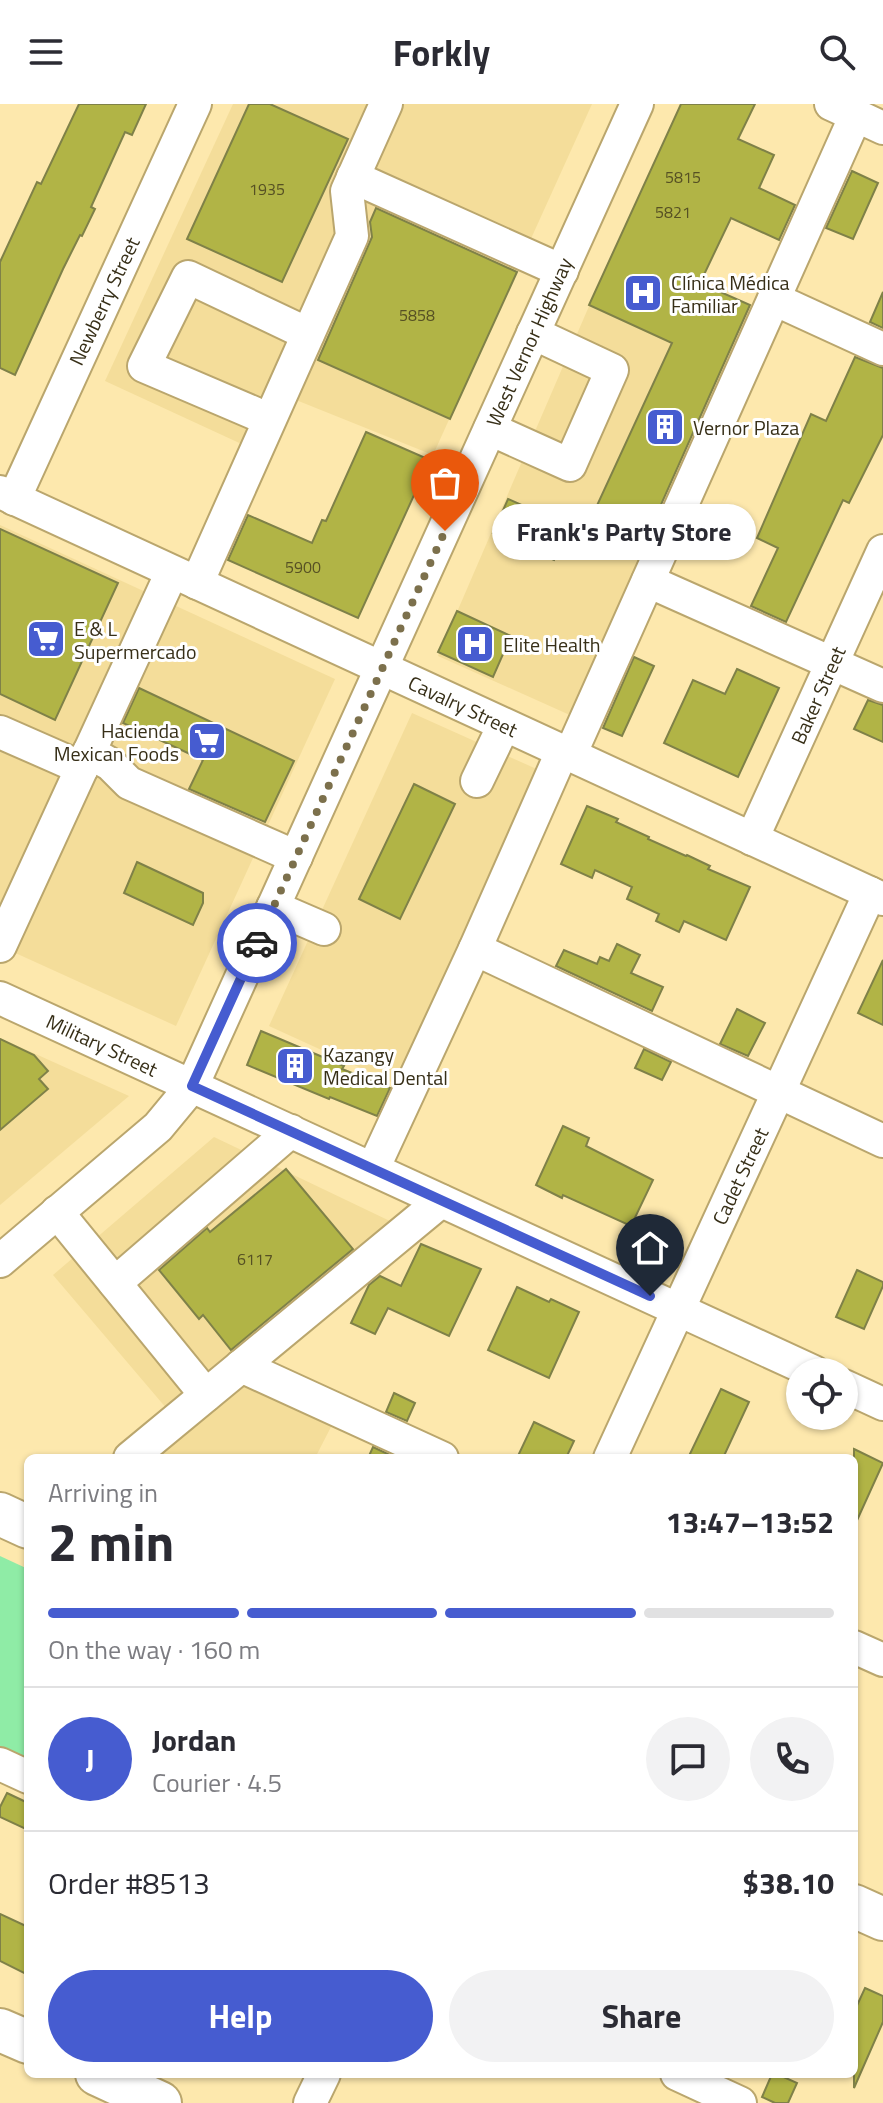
<!DOCTYPE html>
<meta charset="utf-8">
<style>
:root{--surface:#fff;--page:#f2f2f3;--text:#2b2b33;--muted:#7c7c81;--line:#e1e1e2;--accent:#465cd0}
body{margin:0;font-family:"Titillium Web",sans-serif;background:var(--page);color:var(--text);height:100vh;display:flex;flex-direction:column;font-size:30px;white-space:nowrap}
*{box-sizing:border-box;margin:0}
p{font-size:26px;color:var(--muted)}
.icon{flex:none;width:44px;height:44px;fill:none;stroke:currentColor;stroke-width:2;stroke-linecap:round;stroke-linejoin:round}
.map{position:relative;flex:1;overflow:hidden}
.sheet{position:absolute;left:24px;top:1350px;width:834px;height:624px;display:flex;flex-direction:column;background:var(--surface);border-radius:12px;box-shadow:0 2px 6px #0004}
.sheet>*{flex:none}
.tools{position:absolute;left:786px;top:1254px;display:grid;gap:16px}
.tools a{display:grid;place-items:center;width:72px;height:72px;border-radius:50%;background:var(--surface);box-shadow:0 2px 6px #0004;font-size:40px}
.pin{position:absolute;display:grid;place-items:center;width:68px;height:68px;color:#fff;margin:-82px -34px;border-radius:50% 50% 50% 0;rotate:-45deg;box-shadow:0 0 8px #0007}
.pin .icon{rotate:45deg}
.courier{position:absolute;display:grid;place-items:center;width:80px;height:80px;margin:-40px;border:6px solid #465cd0;border-radius:50%;background:#fff;color:#222;box-shadow:0 2px 10px #0007}
.bubble{position:absolute;height:56px;border-radius:28px;background:var(--surface);box-shadow:0 2px 6px #0004;font-size:26px;font-weight:700;line-height:56px;text-align:center}
.head em{font-style:normal;font-weight:700}
.head div{display:flex;flex-direction:column-reverse}
.head{display:flex;align-items:center;justify-content:space-between;height:136px;padding:0 24px}
h1{font-size:52px;font-weight:700;line-height:60px}
.bar{display:grid;grid-template-columns:repeat(4,1fr);gap:12px 8px;align-content:center;height:96px;padding:0 24px}
.bar i{height:10px;border-radius:6px;background:var(--line)}
.bar .current{background:var(--accent)}
.bar p{grid-column:span 4}
.line{display:flex;align-items:center;gap:20px;padding:0 24px;border-top:2px solid var(--line)}
.line div{flex:1}
.round{display:grid;place-items:center;flex:none;width:84px;height:84px;border-radius:42px;background:var(--page)}
.button{display:flex;gap:16px;margin-top:auto;padding:16px 24px}
.button a{flex:1;height:92px;border-radius:48px;background:var(--accent);color:#fff;font-size:32px;font-weight:700;line-height:92px;text-align:center}
.button a+a{background:var(--page);color:var(--text)}
header{display:flex;justify-content:space-between;align-items:center;height:104px;padding:0 24px;background:var(--surface);font-size:36px;font-weight:700}
.map>svg:first-child{display:block}
.built{fill:#f4dd9a}
.green{fill:#8feca6}
.building{fill:#b1b446;stroke:#7f8148;stroke-width:2}
.lines{fill:none;stroke-linecap:round;stroke-linejoin:round}
.minor-casing{stroke:#baa66d;stroke-width:36}
.major-casing{stroke:#baa66d;stroke-width:46}
.minor{stroke:#fff;stroke-width:32}
.major{stroke:#fff;stroke-width:42}
.done{stroke:#7c704c;stroke-width:8;stroke-dasharray:0 14.4}
.route{stroke:#465cd0;stroke-width:10}
.labels{text-anchor:middle;dominant-baseline:central;stroke-width:6;stroke-linejoin:round;paint-order:stroke}
.number-label{font-size:16px;fill:#565024}
.poi-label{font-size:20px;fill:#372f18;stroke:#fff;text-anchor:start}
.street-label{font-size:20px;fill:#372f18;stroke:#fff}
</style>
<header><svg class="icon" aria-label="menu" viewBox="0 0 24 24"><path d="M4 6h16M4 12h16M4 18h16"/></svg>Forkly<svg class="icon" aria-label="search" viewBox="0 0 24 24"><circle cx="10" cy="10" r="6"/><path d="M15 15l6 6"/></svg></header>
<div class="map">
<svg width="883" height="1999" viewBox="0 0 883 1999">
<rect width="100%" height="100%" fill="#fde8ad"/>
<g class="built">
<path d="M233,0H377L349,139L248,343L105,277Z"/>
<path d="M391,0H592L433,351L286,292L354,81Z"/>
<path d="M615,142L756,205L572,612L438,552Z"/>
<path d="M0,421L335,575L176,922L0,842Z"/>
<path d="M412,609L541,667L398,981L269,922Z"/>
<path d="M0,934L129,992L0,1101Z"/>
<path d="M214,1033L415,1129L245,1277L333,1319L315,1354H109L167,1305L53,1171Z"/>
</g>
<path class="green" d="M0,1452L28,1465V1658L0,1645Z"/>
<g class="building">
<path d="M79,0H146L132,31L125,28L91,103L95,105L82,132L80,131L63,165L15,271L0,264V158L37,78L41,80Z"/>
<path d="M249,0H270L348,35L282,178L187,135Z"/>
<path d="M681,0H755L738,35L774,51L759,84L795,101L779,136L731,114L700,179L750,201L647,432L594,408L672,239L589,201Z"/>
<path d="M852,67L878,79L853,135L826,124Z"/>
<path d="M376,104L517,168L450,315L318,256L372,133L370,118Z"/>
<path d="M883,188V224L870,218Z"/>
<path d="M855,253L883,264V331L849,399L843,396L786,518L751,502L778,444L757,434L811,310L826,317Z"/>
<path d="M366,328L430,356L358,514L228,456L248,411L312,439L322,416L326,417Z"/>
<path d="M508,395L569,422L554,456L493,429Z"/>
<path d="M0,425L118,479L55,616L0,590Z"/>
<path d="M457,507L511,532L493,573L438,548Z"/>
<path d="M634,553L654,562L622,632L603,624Z"/>
<path d="M737,565L779,584L738,673L664,639L693,576L725,590Z"/>
<path d="M139,584L294,657L265,718L189,685L203,656L123,619Z"/>
<path d="M868,596L883,601V638L854,625Z"/>
<path d="M414,680L455,700L400,815L359,795Z"/>
<path d="M587,702L618,715L616,718L649,733L648,735L686,752L687,751L710,762L708,765L750,783L726,836L684,817L679,828L656,817L659,810L627,795L632,783L595,766L592,774L561,760Z"/>
<path d="M137,758L203,789V799L193,821L124,789Z"/>
<path d="M617,840L640,851L631,869L663,883L652,907L556,862L564,846L597,860L600,853L609,857Z"/>
<path d="M883,856V921L858,909Z"/>
<path d="M737,905L765,919L748,952L720,940Z"/>
<path d="M261,927L344,962L342,965L390,984L377,1012L330,993L329,995L247,961Z"/>
<path d="M0,935L34,951L48,967L39,975L48,985L0,1026Z"/>
<path d="M644,945L671,958L662,976L635,964Z"/>
<path d="M563,1022L589,1034L586,1042L653,1076L631,1122L563,1091L562,1094L536,1081Z"/>
<path d="M286,1065L353,1145L231,1246L203,1211L199,1215L159,1166L207,1124L210,1128Z"/>
<path d="M421,1140L481,1165L449,1232L388,1204L375,1230L351,1219L369,1181L380,1172L401,1182Z"/>
<path d="M857,1166L883,1178V1182L864,1225L836,1213Z"/>
<path d="M517,1183L549,1198L551,1195L579,1208L549,1274L488,1246Z"/>
<path d="M721,1285L749,1298L723,1354H688Z"/>
<path d="M394,1289L415,1299L407,1317L386,1308Z"/>
<path d="M534,1318L574,1337L566,1354H517Z"/>
<path d="M373,1343L392,1352L391,1354H368Z"/>
<path d="M854,1345L883,1359L854,1423Z"/>
<path d="M7,1689L28,1699V1726L0,1713V1703Z"/>
<path d="M0,1810L28,1823V1871L0,1857Z"/>
<path d="M865,1884L883,1892V1918L854,1984V1908Z"/>
<path d="M772,1970H777L797,1979L788,1999H775L762,1993Z"/>
</g>
<g class="lines">
<defs>
<g id="minor">
<path d="M831,0L883,24"/>
<path d="M353,73L562,167"/>
<path d="M774,195L883,245"/>
<path d="M254,309L144,262L188,173L308,230"/>
<path d="M490,325L570,361L612,266L533,229"/>
<path d="M0,388L883,795"/>
<path d="M14,395L195,0"/>
<path d="M648,477L883,582"/>
<path d="M197,479L352,132L347,87L386,0"/>
<path d="M0,628L82,664"/>
<path d="M89,648L110,660L129,679L296,753"/>
<path d="M570,651L856,11"/>
<path d="M477,677L504,621"/>
<path d="M752,735L883,447"/>
<path d="M273,803L324,825"/>
<path d="M0,842L172,468"/>
<path d="M475,845L883,1037"/>
<path d="M0,894L814,1268"/>
<path d="M373,1065L475,845L562,648"/>
<path d="M57,1108L206,1291"/>
<path d="M0,1157L158,1023L192,982L637,0"/>
<path d="M115,1179L291,1027"/>
<path d="M241,1262L442,1354"/>
<path d="M844,1282L883,1300"/>
<path d="M130,1354L441,1097"/>
<path d="M610,1354L870,789"/>
<path d="M854,1543L883,1556"/>
<path d="M0,1660L28,1673"/>
<path d="M677,1970L740,1999"/>
<path d="M310,1999L324,1970"/>
</g>
<g id="major">
<path d="M0,1410L28,1423"/>
<path d="M854,1802L883,1815"/>
<path d="M0,1926L28,1938"/>
<path d="M97,1970L160,1999"/>
</g>
</defs>
<use href="#minor" class="minor-casing"/>
<use href="#major" class="major-casing"/>
<use href="#minor" class="minor"/>
<use href="#major" class="major"/>
</g>
<g class="lines">
<path class="done" d="M257,839L445,427"/>
<path class="route" d="M257,839L192,982L650,1192"/>
</g>
<defs>
<symbol id="hospital-square" viewBox="-11 -11 22 22"><rect x="-9" y="-9" width="18" height="18" rx="4" fill="#465cd0" stroke="#fff"/><path d="M-5-5h3v3.5h4V-5h3V5h-3V1.5h-4V5h-3Z" fill="#fff"/></symbol>
<symbol id="building-square" viewBox="-11 -11 22 22"><rect x="-9" y="-9" width="18" height="18" rx="4" fill="#465cd0" stroke="#fff"/><path d="M-4-6H4V6H1V3H-1V6H-4ZM-2.5-4.3h1.7v1.8h-1.7ZM.8-4.3h1.7v1.8H.8ZM-2.5-1h1.7V.8h-1.7ZM.8-1h1.7V.8H.8Z" fill="#fff"/></symbol>
<symbol id="supermarket-square" viewBox="-11 -11 22 22"><rect x="-9" y="-9" width="18" height="18" rx="4" fill="#465cd0" stroke="#fff"/><path d="M-6-5.5h2.5l.6 2H6L4.5 2H-2.5L-4.4-4H-6ZM-1.5 3.2a1.3 1.3 0 1 0 .1 0ZM3 3.2a1.3 1.3 0 1 0 .1 0Z" fill="#fff"/></symbol>
</defs>
<g fill-rule="evenodd">
<use href="#hospital-square" x="621" y="167" width="44" height="44"/>
<use href="#building-square" x="643" y="301" width="44" height="44"/>
<use href="#supermarket-square" x="24" y="513" width="44" height="44"/>
<use href="#hospital-square" x="453" y="518" width="44" height="44"/>
<use href="#supermarket-square" x="185" y="615" width="44" height="44"/>
<use href="#building-square" x="273" y="940" width="44" height="44"/>
</g>
<g class="labels">
<g class="number-label">
<text x="683" y="73">5815</text>
<text x="267" y="85">1935</text>
<text x="673" y="108">5821</text>
<text x="417" y="211">5858</text>
<text x="303" y="463">5900</text>
<text x="255" y="1155">6117</text>
</g>
<g class="poi-label">
<text x="671" y="178">Clínica Médica<tspan x="671" dy="23">Familiar</tspan></text>
<text x="693" y="323">Vernor Plaza</text>
<text x="74" y="524">E &amp; L<tspan x="74" dy="23">Supermercado</tspan></text>
<text x="503" y="540">Elite Health</text>
<text x="179" y="626" text-anchor="end">Hacienda<tspan x="179" dy="23">Mexican Foods</tspan></text>
<text x="323" y="950">Kazangy<tspan x="323" dy="23">Medical Dental</tspan></text>
</g>
<g class="street-label">
<text transform="translate(104 197) rotate(-65)">Newberry Street</text>
<text transform="translate(529 238) rotate(-66)">West Vernor Highway</text>
<text transform="translate(818 591) rotate(-66)">Baker Street</text>
<text transform="translate(463 602) rotate(25)">Cavalry Street</text>
<text transform="translate(102 941) rotate(25)">Military Street</text>
<text transform="translate(740 1072) rotate(-65)">Cadet Street</text>
</g>
</g>
</svg>
<div class="tools">
<a><svg class="icon" aria-label="locate" viewBox="0 0 24 24"><circle cx="12" cy="12" r="6"/><path d="M12 2v4M12 18v4M2 12h4M18 12h4"/></svg></a>
</div>
<div class="pin" style="left:445px;top:427px;background:#ea580c"><svg class="icon" aria-label="bag" viewBox="0 0 24 24"><path d="M5 8h14l-1 12H6zM9 8a3 3 0 0 1 6 0"/></svg></div>
<div class="pin" style="left:650px;top:1192px;background:#1f2937"><svg class="icon" aria-label="home" viewBox="0 0 24 24"><path d="M3 11l9-7 9 7M6 9v11h12V9"/></svg></div>
<div class="courier" style="left:257px;top:839px"><svg class="icon" aria-label="car" viewBox="0 0 24 24"><path d="M5 17H2v-5l4-1 3-4h7l3 4 3 1v5h-3M9 17h6M6 11h13"/><circle cx="7" cy="17" r="2"/><circle cx="17" cy="17" r="2"/></svg></div>
<div class="bubble" style="left:492px;top:400px;width:264px">Frank's Party Store</div>
<section class="sheet">
<div class="head"><div><h1>2 min</h1><p>Arriving in</p></div><em>13:47–13:52</em></div>
<div class="bar"><i class="current"></i><i class="current"></i><i class="current"></i><i></i><p>On the way · 160 m</p></div>
<div class="line" style="height:144px"><b class="round" style="background:var(--accent);color:#fff">J</b><div><b>Jordan</b><p>Courier · 4.5</p></div><a class="round"><svg class="icon" aria-label="chat" viewBox="0 0 24 24"><path d="M4 5h16v11H9l-5 4z"/></svg></a><a class="round"><svg class="icon" aria-label="phone" viewBox="0 0 24 24"><path d="M5 4h4l2 5-3 2q2 4 5 5l2-3 5 2v4C11 20 4 13 5 4z"/></svg></a></div>
<div class="line" style="height:104px"><div>Order #8513</div><b>$38.10</b></div>
<div class="button"><a>Help</a><a>Share</a></div>
</section>
</div>
